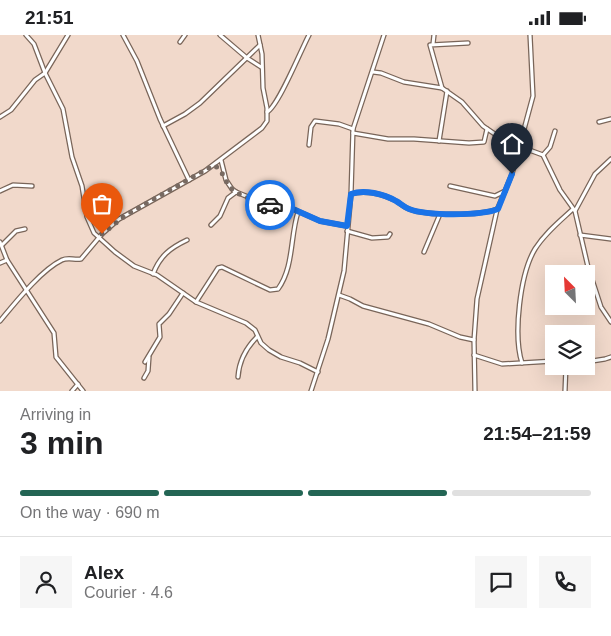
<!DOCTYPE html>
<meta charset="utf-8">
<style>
:root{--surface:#fff;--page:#f6f6f6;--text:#202124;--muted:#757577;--line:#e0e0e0;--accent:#236554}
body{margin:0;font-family:Arial,sans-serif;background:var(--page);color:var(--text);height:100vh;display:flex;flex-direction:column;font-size:19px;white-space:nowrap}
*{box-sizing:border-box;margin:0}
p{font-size:16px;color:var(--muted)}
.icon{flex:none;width:28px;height:28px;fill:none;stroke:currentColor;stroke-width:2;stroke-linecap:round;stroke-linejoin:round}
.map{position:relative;height:356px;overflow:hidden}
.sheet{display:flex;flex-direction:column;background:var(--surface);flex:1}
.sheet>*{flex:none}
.needle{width:32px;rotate:336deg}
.tools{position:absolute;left:545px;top:230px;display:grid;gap:10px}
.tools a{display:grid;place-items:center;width:50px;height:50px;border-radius:0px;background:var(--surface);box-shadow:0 5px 20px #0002;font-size:25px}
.pin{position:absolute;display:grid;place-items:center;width:42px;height:42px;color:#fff;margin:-51px -21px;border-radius:50% 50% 50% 0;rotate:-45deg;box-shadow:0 0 5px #0007}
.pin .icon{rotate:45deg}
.courier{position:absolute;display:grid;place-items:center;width:50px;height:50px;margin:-25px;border:4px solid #1a73e8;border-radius:50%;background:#fff;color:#222;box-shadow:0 1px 6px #0007}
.overview em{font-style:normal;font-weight:700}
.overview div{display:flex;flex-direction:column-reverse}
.overview{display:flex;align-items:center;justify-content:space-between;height:85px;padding:0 20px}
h1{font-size:32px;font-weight:700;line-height:38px}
.bar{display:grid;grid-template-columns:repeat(4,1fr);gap:8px 5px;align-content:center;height:60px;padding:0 20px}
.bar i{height:6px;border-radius:4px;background:var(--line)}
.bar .active{background:var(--accent)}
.bar p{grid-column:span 4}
.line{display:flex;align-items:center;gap:12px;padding:0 20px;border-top:1px solid var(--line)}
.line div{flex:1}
.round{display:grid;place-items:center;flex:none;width:52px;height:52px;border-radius:0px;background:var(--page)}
.status{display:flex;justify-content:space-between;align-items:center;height:35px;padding:0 25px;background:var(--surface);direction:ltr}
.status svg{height:14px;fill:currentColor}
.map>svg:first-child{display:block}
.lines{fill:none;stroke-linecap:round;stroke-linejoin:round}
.minor-casing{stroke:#796559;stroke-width:5.5}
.minor{stroke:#fff;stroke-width:3}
.done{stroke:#786a62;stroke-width:5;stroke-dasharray:0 9}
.route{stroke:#1a73e8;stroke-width:6}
</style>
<div class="status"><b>21:51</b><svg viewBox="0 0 49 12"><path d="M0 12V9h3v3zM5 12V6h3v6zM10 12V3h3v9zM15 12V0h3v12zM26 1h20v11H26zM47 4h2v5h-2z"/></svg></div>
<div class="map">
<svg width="611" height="356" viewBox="0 0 611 356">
<rect width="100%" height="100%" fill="#f1d9cb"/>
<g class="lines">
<defs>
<g id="minor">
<path d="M26,0L34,9L45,38L63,74L72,122L82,151L87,182L94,198L115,217L134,231L157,240L196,267L246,288L255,295L261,308L269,315L281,322L300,328L318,337"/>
<path d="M123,0L137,26L160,84L189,145"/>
<path d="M220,0L247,23L261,32"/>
<path d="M180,7L185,0"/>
<path d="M433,9L434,0"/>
<path d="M373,37L381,38L404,47L442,53L462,67L483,91L505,106L543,120L560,155L575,176L588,232L601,272L611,287"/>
<path d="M442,53L430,10L468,8"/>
<path d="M267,77C278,72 301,15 309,0"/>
<path d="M0,82L11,75L35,45L45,38L68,0"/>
<path d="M599,87L611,84"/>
<path d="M163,91L185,79L200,68L260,10"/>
<path d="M353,98L388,104H414L469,108L484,107L487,94"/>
<path d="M439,106L447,56"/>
<path d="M309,110L311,92L315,86L339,89L353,94"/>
<path d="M543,120L550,112L555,96"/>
<path d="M221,125L226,145L232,154L236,157L263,168L293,174L320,186L347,191"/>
<path d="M450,151L495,161L505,156"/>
<path d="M0,156L13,150L32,151"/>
<path d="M351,159C363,155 380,158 392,164C398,166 403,172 409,174C426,181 480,181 497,174"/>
<path d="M575,176L595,139L611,124"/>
<path d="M211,190L220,181L228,163L236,157"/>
<path d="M347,196L372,203L388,202L390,199"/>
<path d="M580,200L611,204"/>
<path d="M0,207L7,225L54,298L56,322L83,356"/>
<path d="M2,210L16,196L25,194"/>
<path d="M424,217L440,179"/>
<path d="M0,228L7,225"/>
<path d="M153,239C160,221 170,213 187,205"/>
<path d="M339,260L350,264L363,271L429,289L460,302L474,305"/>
<path d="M196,267L218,233L222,232L270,255L278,254C294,232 290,202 298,177"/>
<path d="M0,286C15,268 41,235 62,225C68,222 74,225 81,224L102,199L119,184L205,136L262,93L267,86V73L263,53L262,19L258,0"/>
<path d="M474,320L502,329L554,326"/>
<path d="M145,327L160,302L159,289L169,279L183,258"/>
<path d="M586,327L605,324L611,322"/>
<path d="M522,328C513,300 520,239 535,214C545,198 560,186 573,174"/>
<path d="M238,342C239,326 246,313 257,302"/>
<path d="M144,343L148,336L149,322"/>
<path d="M72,356L78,349"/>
<path d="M311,356L328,304L344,236L351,159L353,94L384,0"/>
<path d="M475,356L474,305L477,264L497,175L512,139L533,61L530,0"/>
<path d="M565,356L566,331"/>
</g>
</defs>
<use href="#minor" class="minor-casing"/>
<use href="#minor" class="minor"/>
</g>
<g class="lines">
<path class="done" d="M102,199L126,180L214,130C224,137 223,143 230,152C238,161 259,167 270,170"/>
<path class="route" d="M270,170L293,174L320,186L347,191L351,159C364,154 384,159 396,166C400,168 404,172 409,174C427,181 480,181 498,174L512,139"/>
</g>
</svg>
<div class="tools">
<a><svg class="needle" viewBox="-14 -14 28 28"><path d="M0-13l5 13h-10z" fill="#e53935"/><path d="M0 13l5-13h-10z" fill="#757577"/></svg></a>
<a><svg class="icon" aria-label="layers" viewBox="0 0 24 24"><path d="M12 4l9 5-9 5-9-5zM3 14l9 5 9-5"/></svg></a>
</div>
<div class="pin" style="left:102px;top:199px;background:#ea580c"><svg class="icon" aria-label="bag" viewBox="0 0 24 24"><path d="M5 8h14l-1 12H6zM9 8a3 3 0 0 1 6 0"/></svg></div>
<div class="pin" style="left:512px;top:139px;background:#1f2937"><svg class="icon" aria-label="home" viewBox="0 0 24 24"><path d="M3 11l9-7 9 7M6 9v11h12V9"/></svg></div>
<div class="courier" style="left:270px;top:170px"><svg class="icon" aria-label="car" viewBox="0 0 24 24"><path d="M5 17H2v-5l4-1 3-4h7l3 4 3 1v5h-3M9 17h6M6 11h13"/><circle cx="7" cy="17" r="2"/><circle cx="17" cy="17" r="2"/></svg></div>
</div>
<section class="sheet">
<div class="overview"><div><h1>3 min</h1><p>Arriving in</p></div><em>21:54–21:59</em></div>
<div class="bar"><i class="active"></i><i class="active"></i><i class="active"></i><i></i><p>On the way · 690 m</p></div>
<div class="line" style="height:90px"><a class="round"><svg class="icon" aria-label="person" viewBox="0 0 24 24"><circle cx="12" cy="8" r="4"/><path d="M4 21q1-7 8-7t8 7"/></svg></a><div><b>Alex</b><p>Courier · 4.6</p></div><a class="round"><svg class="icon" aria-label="chat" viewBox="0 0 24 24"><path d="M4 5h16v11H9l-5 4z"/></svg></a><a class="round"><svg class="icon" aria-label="phone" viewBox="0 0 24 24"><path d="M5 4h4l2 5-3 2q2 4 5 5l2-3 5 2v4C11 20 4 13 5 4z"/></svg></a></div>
</section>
